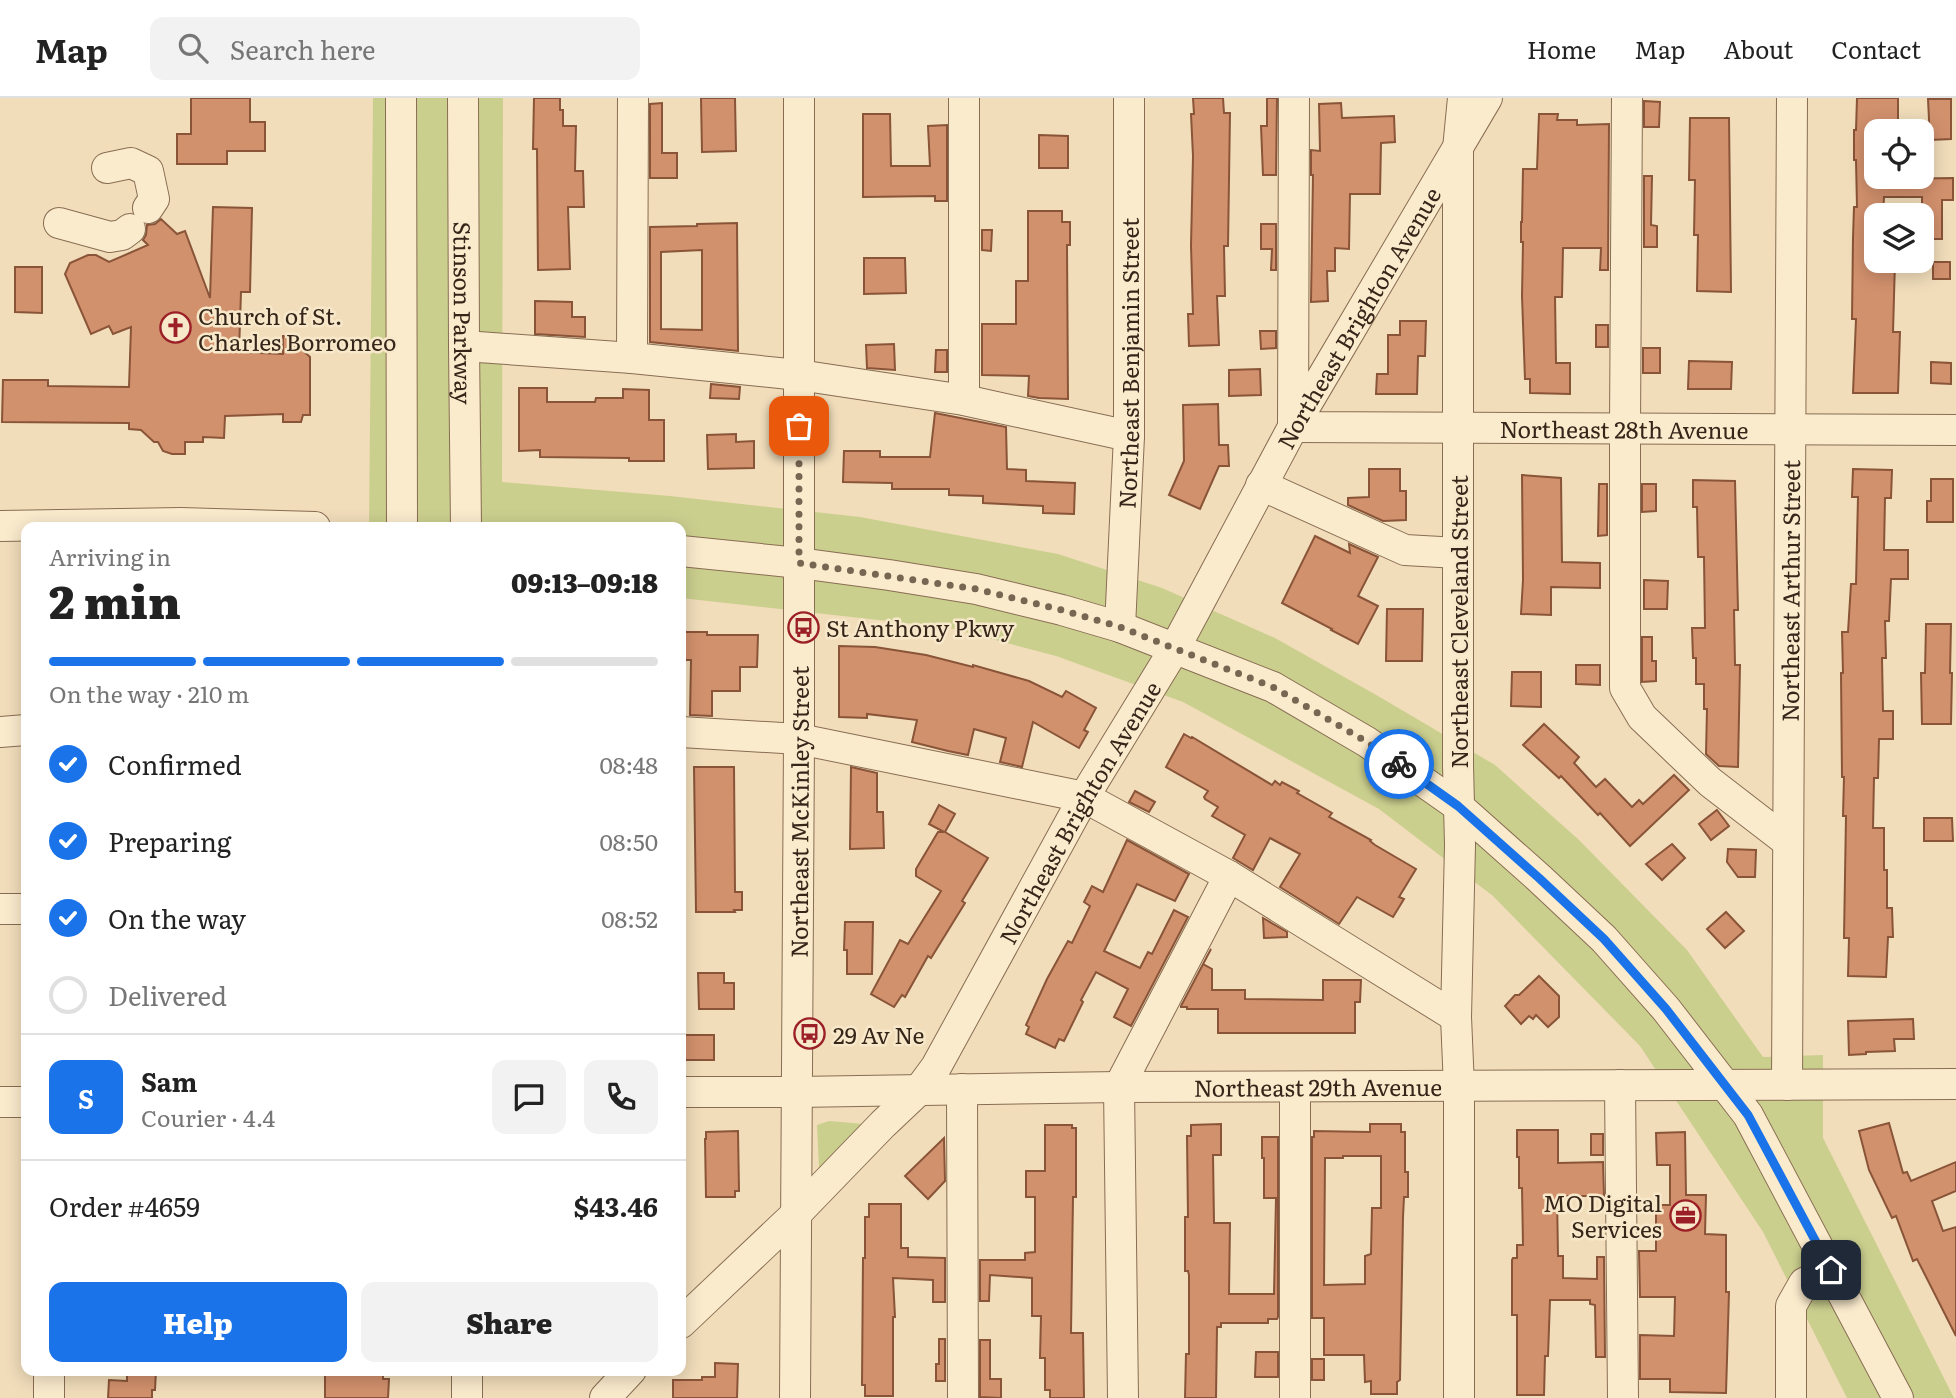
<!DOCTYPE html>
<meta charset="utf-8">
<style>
:root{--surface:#fff;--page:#f2f2f2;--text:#222;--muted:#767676;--line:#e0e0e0;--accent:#1a73e8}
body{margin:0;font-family:Literata,serif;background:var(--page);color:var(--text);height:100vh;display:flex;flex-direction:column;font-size:26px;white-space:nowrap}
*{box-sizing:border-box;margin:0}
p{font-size:23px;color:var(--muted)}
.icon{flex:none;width:38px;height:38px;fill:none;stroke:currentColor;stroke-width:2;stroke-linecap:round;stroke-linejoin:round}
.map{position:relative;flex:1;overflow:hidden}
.details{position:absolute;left:21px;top:424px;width:665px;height:854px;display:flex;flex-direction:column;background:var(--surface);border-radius:14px;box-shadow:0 4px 18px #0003}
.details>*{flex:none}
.fabs{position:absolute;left:1864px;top:21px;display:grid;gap:14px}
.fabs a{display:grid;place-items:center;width:70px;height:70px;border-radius:14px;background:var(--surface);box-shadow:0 4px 18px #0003;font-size:35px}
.pin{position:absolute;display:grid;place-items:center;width:60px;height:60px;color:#fff;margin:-30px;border-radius:14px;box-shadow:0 4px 10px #0006}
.courier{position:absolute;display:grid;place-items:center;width:70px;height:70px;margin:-35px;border:5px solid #1a73e8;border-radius:50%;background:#fff;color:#222;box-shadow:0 2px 9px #0007}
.summary em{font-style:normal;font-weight:800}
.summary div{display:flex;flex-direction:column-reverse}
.summary{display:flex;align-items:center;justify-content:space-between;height:119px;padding:0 28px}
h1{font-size:46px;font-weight:800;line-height:52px}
.bar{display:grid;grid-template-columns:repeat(4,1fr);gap:10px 7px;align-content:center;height:84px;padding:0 28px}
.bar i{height:9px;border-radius:5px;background:var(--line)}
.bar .active{background:var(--accent)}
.bar p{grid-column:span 4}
.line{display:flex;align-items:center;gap:18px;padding:0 28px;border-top:2px solid var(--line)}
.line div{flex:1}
.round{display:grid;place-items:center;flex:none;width:74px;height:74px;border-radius:14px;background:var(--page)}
ol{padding:0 28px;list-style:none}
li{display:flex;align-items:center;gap:21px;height:77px}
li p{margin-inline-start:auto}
li .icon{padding:7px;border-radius:50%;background:var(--accent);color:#fff;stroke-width:4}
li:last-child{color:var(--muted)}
li i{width:38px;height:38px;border:4px solid var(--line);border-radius:50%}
.cta{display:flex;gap:14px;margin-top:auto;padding:14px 28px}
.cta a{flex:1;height:80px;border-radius:14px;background:var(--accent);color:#fff;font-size:28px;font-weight:800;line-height:80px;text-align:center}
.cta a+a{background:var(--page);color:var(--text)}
header{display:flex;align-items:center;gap:42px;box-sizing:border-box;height:98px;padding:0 35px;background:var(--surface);border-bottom:2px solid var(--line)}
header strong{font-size:33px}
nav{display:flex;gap:38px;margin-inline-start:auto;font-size:24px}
.search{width:490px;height:63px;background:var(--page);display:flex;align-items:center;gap:18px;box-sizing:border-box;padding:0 24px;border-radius:14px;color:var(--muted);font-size:26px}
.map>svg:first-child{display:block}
.green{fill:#cbcf8e}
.building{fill:#d2916d;stroke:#895438;stroke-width:2;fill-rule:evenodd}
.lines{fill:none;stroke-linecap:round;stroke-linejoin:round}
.minor-casing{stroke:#886d53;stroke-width:32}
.minor{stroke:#fbebcd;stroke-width:30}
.done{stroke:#776652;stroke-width:7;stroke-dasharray:0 12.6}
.route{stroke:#1a73e8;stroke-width:9}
.labels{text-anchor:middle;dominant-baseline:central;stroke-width:5;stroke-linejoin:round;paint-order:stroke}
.street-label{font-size:23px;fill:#36261a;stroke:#f8e8ca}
.poi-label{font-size:23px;fill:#36261a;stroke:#f8e8ca;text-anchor:start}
</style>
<header>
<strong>Map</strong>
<div class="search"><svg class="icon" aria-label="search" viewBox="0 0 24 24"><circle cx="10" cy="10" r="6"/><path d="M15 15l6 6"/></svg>Search here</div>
<nav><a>Home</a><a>Map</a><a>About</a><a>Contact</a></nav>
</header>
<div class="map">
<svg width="1956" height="1300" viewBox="0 0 1956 1300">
<rect width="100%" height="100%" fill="#f1ddba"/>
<g class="green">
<path d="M373,0H503L502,384L670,398L860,419L1058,456L1162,490L1275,540L1378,598L1495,667L1579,742L1687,852L1763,959L1823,957V1040L1954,1300H1847L1763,1134L1640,948L1493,798L1379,711L1183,604L1056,558L950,530L681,500V429H369Z"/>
<path d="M829,1023L864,1026L819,1070L817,1027Z"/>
</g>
<g class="building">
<path d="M191,0H250V24H265V53H227V66H177V36H191Z"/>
<path d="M534,0H560V12H563V28H576L575,73H583L584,109H568L570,171L538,172L537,51H533Z"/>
<path d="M701,0H735L736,53L702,54Z"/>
<path d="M1193,0H1223L1224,15H1230L1228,148H1224L1225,198H1217L1219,247L1189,248L1188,216H1193L1191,148L1193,58L1191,16H1194Z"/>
<path d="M1267,0H1277L1276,77H1263L1261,28H1267Z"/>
<path d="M1857,0H1898V33H1876V79H1890V81L1953,80V102H1942V141H1922V99H1884L1883,117H1876V163H1895L1893,234H1900L1898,295H1853L1856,221H1852L1853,140L1854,109H1857L1856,62H1854V32H1856Z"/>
<path d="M1928,1H1951V41L1930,42Z"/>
<path d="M1644,3L1660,4L1659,29H1644Z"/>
<path d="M662,5V55H677V80H650V6Z"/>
<path d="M1341,5L1342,20L1394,18L1395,44L1381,45L1380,96H1350L1349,151L1335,150V173H1327L1328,203L1311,204L1313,77H1311V52L1320,53L1319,6Z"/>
<path d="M863,16H890L891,68H930L928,28L947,27V103H935V98L863,99Z"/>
<path d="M1539,16H1558L1557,22H1577V27L1609,26L1608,172H1600L1601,150H1563L1562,199H1555L1556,265H1570V296L1530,295V281H1525L1522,198L1523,144H1521V124H1522L1523,71H1537Z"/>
<path d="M1690,20H1729L1731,194L1697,193L1698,137H1694L1695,82H1689Z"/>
<path d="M1039,37L1068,38V70H1039Z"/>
<path d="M1644,78H1652L1651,127L1657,128V149H1644Z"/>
<path d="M213,109L252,110L250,194H241L239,254L283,256V238H299L300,250L310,259V317H303L301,324H283V316L225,318L224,340L203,339V344H185V356H172L163,353L158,344H154L141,332L129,331V325L2,324L3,282H48V288L129,289L131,229L113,236L109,228L91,236L65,176L70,165L88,157H96L109,164L148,147L143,142L146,137L147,127L155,126L161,121L177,136L185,133L210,200Z"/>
<path d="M1028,113H1062V124H1070V147H1067L1068,301L1039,300L1028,298L1029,278L982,277V226H1016V183H1028Z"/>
<path d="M737,125L738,253L650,244V129L697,128V126ZM702,152V232L661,231V154Z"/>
<path d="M1261,126H1276V172H1271L1272,151H1261Z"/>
<path d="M982,132H992L991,153L982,152Z"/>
<path d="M864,160H905L906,195L864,196Z"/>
<rect x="1933" y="164" width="17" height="17"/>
<path d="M15,169H42V215L15,214Z"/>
<path d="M535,203L572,204V219H585V239L535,236Z"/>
<path d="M1400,223H1426L1425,258H1418L1417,296H1376L1377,276H1388V237H1400Z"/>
<rect x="1596" y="227" width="12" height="22"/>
<path d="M1260,233H1276V250L1261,251Z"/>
<path d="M894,246L895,272L867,270L866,247Z"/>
<rect x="1643" y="250" width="17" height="25"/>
<path d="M936,252H947V274H935Z"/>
<path d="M1689,263L1732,264L1731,291H1688Z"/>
<path d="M1931,264L1951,265V286L1931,285Z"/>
<path d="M1260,271L1261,297L1229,298V272Z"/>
<path d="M711,286L740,289L739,301L710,300Z"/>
<path d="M519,290H547V304H595L596,300H623V291L649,292V322H664V363H629V360L540,359V352L519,353Z"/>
<path d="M1218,306L1219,347H1228L1229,368H1219L1200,411L1169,397L1184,363L1183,307Z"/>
<path d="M935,315L1006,329L1007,371L1026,372V383L1075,385L1074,416L1043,415V408L983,405V398L949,397V391H892V385L843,384L844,353H880V359H930Z"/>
<path d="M736,336V344L754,343V370L708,371L707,337Z"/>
<path d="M1369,371H1400V393H1406V422L1383,423L1348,407V400L1369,399Z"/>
<path d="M1853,371L1892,372L1891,400H1885L1884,452H1908V481H1891L1889,523H1885L1886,560H1882L1883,613H1893V641H1879L1878,680H1874L1873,730H1884V772H1887V810H1892L1893,839H1888L1886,879L1848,878L1849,840H1844L1846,718H1843L1844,679H1842L1841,575H1843L1842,534H1848L1851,486H1856L1858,399H1852Z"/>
<path d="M1522,377L1561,380L1562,464L1600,465V490L1551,489V517L1521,516L1523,482Z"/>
<path d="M1931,381H1953V424H1927V403H1931Z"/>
<path d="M1693,382L1735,383L1738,512H1734L1735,567H1740L1738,669L1719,668L1706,656L1707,611H1704V586H1696V560H1693L1692,530H1705L1704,459H1698L1697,409H1693Z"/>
<path d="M1599,386H1607V437L1598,438Z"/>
<path d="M1642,386H1656V413L1642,414Z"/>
<path d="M1315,438L1350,455L1349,446L1378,459L1358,498L1378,508L1358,546L1331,532L1332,531L1282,505Z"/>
<path d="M1644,482L1668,483L1667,511H1644Z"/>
<path d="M1387,511H1423L1422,563H1386Z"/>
<path d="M1926,526H1951L1950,575H1952L1951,626H1922L1921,575H1925Z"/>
<path d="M681,534H707V537H758L757,569H740V593H712V618L690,617L691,562H681Z"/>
<path d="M1642,539H1652V563H1656V583L1642,584Z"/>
<path d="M839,548L875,549L926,557L973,569V567L1029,583L1062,599L1066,593L1096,610L1084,632L1088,634L1079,650L1033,624L1022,669L1000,664L1006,640L974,631L968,657L948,653L912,644L917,622L867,616V620L839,619Z"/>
<path d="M1576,567H1600V587L1576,586Z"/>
<path d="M1512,574H1541V609L1511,608Z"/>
<path d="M1544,626L1579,659L1574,665L1596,689L1605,681L1632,709L1639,702L1643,706L1674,677L1689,692L1630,748L1600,715L1598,717L1561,678L1559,680L1523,647Z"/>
<path d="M1184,636L1191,640L1192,639L1272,687L1275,683L1280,687L1282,684L1299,693L1297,695L1332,715L1329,719L1371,742L1370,743L1375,747L1416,771L1399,799L1404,801L1393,819L1357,799L1339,826L1280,789L1300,756L1270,740L1253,772L1233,760L1245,737L1212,718L1218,709L1205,701L1204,699L1208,693L1166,669Z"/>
<path d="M694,669H734L735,794H742V812H734L735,814H696Z"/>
<path d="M851,669L877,675V714H883L884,750L850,751Z"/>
<path d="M1135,693L1155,704L1149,714L1129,704Z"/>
<path d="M939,707L955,716L945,734L988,760L962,803L965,805L931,860L928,858L905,899L902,897L894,909L871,896L900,842L908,846L941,793L916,778V771L938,734H944L929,726Z"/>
<path d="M1717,712L1729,728L1711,742L1699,726Z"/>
<path d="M1924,720H1952L1953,743H1924Z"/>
<path d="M1127,742L1189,776L1175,803L1137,786L1104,853L1140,870L1148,854L1152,856L1174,812L1188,819L1131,928L1114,919L1128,891L1096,874L1081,902L1083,904L1064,943L1059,941L1055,950L1026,936L1029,929L1026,927L1047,881L1068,843L1072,845L1090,808L1084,804L1092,788L1103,794Z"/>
<path d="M1672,746L1685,760L1662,782L1646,766Z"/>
<path d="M1728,751L1756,752L1755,779H1738L1727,764Z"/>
<path d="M1726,814L1744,833L1725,850L1707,831Z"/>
<path d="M1263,820L1287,834V839L1264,840Z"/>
<path d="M845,824H873L872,876H847V852H844Z"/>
<path d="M1211,851L1203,866L1212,871V892H1245V901L1323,902V882H1361L1360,904H1355V935H1218V911H1187V909H1181V908Z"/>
<path d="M698,875H724V885H734V911H699Z"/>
<path d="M1539,878L1559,898V919L1548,929L1536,917L1533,921L1529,918L1521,926L1505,908L1515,897H1519Z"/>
<path d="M1913,921L1914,941H1894L1895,953L1866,954V956L1849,957L1848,923Z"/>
<rect x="683" y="937" width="31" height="25"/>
<path d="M1889,1025L1903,1075L1907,1074L1911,1083L1956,1064V1093L1932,1103L1943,1133L1956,1129V1238L1917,1161L1913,1163L1896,1118L1892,1120L1869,1072L1859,1033Z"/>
<path d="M1221,1026V1057H1213L1214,1125H1230L1229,1196H1274L1276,1100H1264V1060H1262V1039H1278V1219L1277,1221H1268V1225H1221V1229H1217L1216,1300H1185L1186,1256H1189V1177L1188,1173H1185V1119H1188L1187,1038H1191V1027Z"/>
<path d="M1370,1026H1401V1034H1405V1074H1408V1099H1404L1403,1119L1400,1282L1397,1284V1296H1371V1283L1365,1284L1364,1257H1324V1220H1312V1039H1314V1033L1370,1034ZM1343,1058H1381V1110H1372L1371,1156L1365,1158V1186L1324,1187L1325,1060H1343Z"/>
<path d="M1045,1027H1072V1030H1076V1099H1073L1071,1235H1083L1084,1300H1050V1292H1045V1260H1040L1041,1218H1032V1180L990,1177L989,1203H980V1162H1025V1155L1035,1154V1099H1026V1073H1045Z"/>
<path d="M1517,1032H1558V1065L1603,1064L1604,1098H1557L1558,1158H1563V1180L1597,1181V1159H1604L1605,1259H1596L1595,1207L1590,1206V1202H1550L1548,1258H1545L1544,1297H1517V1217H1512V1162L1513,1160H1517V1147H1523L1522,1090H1519V1059H1517Z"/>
<path d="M738,1033L739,1093H735V1099H706L705,1041H706V1034Z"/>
<path d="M1685,1034L1686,1097H1706L1705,1136L1726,1137V1194H1729L1726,1295L1670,1294V1281H1640V1237L1674,1238L1675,1199H1640L1639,1153H1656V1107H1670V1067H1657L1656,1035Z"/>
<rect x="1591" y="1036" width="12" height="21"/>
<path d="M944,1040L945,1083L928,1101L905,1078Z"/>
<path d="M869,1106H901V1150H908V1159L945,1160V1204H933V1182L893,1180L895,1219H893V1298H865V1287H862L863,1160H865V1119H869Z"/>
<path d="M939,1241H945V1283H936V1266H939Z"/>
<path d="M980,1242H990V1281H1001V1300L980,1299Z"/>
<path d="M1256,1254H1278V1279H1255Z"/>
<rect x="1312" y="1261" width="12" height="21"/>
<path d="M715,1265L738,1266L737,1300H673V1282H702V1279H715Z"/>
<path d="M127,1272H156L155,1292H152V1300H108L109,1282L127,1283Z"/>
<path d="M325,1272H383V1281H389L388,1300H325Z"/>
</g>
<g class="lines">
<defs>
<g id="minor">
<path d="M401,0L402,429"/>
<path id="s1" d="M463,0L464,248L466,429"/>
<path d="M964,0V302"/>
<path id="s2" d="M1294,0L1293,329L1956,332"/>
<path d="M1627,0L1625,329V590L1642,619L1710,684L1788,744"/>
<path d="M107,70L131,65L148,73L154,101L148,110"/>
<path d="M59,125L110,139L122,137L130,131"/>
<path d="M464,248L632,260L799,277L964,302L1129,338"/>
<path d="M632,260L633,0"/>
<path d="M1261,387L1405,452L1458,455"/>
<path d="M0,428L181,425L315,429"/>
<path d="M681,453L799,465L889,477L976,491L1062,512L1120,529L1273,589L1367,644L1458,708L1539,780L1604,841L1666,911L1748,1017L1898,1300"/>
<path id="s3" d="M1120,529L1129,338V0"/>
<path d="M0,634L26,632"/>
<path d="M681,634L799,641L1084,699L1229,778L1456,919"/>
<path d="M0,811H26"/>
<path d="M1620,987L1623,1300"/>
<path id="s4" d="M1787,987L1792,0"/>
<path d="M1295,989V1300"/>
<path d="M962,991L963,1300"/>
<path id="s5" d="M681,994H796L1119,989L1956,986"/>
<path d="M0,1004H26"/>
<path id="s6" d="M681,1225L795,1117L883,1026L919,992L936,969L1084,699L1175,550L1293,329L1487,0"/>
<path d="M467,1272V1300"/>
<path d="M49,1300V1272"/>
<path d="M605,1300L631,1272"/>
<path id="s7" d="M795,1300L799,641V0"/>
<path d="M1123,1300L1119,989L1229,778"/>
<path d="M1459,1300V989L1456,919L1460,747L1458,667V51L1463,0"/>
<path d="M1791,1300V1208L1804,1185L1831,1172"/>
</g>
</defs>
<use href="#minor" class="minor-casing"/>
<use href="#minor" class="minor"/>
</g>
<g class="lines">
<path class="done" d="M799,328V465L976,491L1062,512L1120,529L1273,589L1367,644L1399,666"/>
<path class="route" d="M1399,666L1458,708L1539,780L1604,841L1666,911L1748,1017L1831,1172"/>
</g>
<defs>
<symbol id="church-ring" viewBox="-11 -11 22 22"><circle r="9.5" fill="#f8e8ca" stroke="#9b1f27" stroke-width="1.5"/><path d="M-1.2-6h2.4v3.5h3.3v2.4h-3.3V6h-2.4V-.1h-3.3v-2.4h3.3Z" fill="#9b1f27"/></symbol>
<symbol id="bus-ring" viewBox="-11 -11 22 22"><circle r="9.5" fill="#f8e8ca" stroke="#9b1f27" stroke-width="1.5"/><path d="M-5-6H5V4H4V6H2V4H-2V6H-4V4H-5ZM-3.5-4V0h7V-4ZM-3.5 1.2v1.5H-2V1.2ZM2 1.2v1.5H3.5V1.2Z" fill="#9b1f27"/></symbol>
<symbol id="office-ring" viewBox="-11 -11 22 22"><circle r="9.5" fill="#f8e8ca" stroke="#9b1f27" stroke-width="1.5"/><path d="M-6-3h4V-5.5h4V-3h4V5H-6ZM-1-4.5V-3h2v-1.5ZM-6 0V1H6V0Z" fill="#9b1f27"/></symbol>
</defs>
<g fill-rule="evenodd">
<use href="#church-ring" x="158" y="212" width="35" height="35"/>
<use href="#bus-ring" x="786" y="512" width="35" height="35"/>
<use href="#bus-ring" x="792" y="918" width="35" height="35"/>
<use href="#office-ring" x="1668" y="1100" width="35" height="35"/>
</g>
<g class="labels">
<g class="street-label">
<text stroke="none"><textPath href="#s1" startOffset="215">Stinson Parkway</textPath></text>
<text stroke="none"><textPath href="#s6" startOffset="1222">Northeast Brighton Avenue</textPath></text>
<text stroke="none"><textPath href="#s3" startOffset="264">Northeast Benjamin Street</textPath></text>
<text stroke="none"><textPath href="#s2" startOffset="660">Northeast 28th Avenue</textPath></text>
<text stroke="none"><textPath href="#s4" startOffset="494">Northeast Arthur Street</textPath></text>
<text transform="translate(1458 524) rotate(-90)">Northeast Cleveland Street</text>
<text stroke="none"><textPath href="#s7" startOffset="586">Northeast McKinley Street</textPath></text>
<text stroke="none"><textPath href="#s6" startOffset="654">Northeast Brighton Avenue</textPath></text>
<text stroke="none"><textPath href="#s5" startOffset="637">Northeast 29th Avenue</textPath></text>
</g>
<g class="poi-label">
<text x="198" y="217">Church of St.<tspan x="198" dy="26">Charles Borromeo</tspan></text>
<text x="826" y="529">St Anthony Pkwy</text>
<text x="833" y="936">29 Av Ne</text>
<text x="1662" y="1104" text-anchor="end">MO Digital<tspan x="1662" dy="26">Services</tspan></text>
</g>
</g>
</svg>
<div class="fabs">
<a><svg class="icon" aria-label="locate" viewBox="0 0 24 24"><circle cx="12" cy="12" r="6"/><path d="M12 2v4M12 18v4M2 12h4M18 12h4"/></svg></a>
<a><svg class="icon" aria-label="layers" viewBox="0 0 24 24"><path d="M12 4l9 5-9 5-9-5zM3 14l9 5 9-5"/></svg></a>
</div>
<div class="pin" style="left:799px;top:328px;background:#ea580c"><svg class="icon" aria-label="bag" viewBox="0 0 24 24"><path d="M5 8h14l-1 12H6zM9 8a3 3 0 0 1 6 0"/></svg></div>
<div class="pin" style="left:1831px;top:1172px;background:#1f2937"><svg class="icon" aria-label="home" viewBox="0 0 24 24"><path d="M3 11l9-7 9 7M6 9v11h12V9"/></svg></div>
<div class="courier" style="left:1399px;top:666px"><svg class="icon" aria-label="bike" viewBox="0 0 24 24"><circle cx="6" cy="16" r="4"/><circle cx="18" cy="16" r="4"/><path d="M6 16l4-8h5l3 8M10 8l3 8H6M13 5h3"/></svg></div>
<section class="details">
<div class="summary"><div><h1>2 min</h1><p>Arriving in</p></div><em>09:13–09:18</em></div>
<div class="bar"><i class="active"></i><i class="active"></i><i class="active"></i><i></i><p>On the way · 210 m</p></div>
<ol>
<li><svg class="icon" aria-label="check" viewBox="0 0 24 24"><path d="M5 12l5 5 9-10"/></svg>Confirmed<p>08:48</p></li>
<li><svg class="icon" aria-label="check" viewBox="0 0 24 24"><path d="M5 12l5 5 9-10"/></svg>Preparing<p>08:50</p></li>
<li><svg class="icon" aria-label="check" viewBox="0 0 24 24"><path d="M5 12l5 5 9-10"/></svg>On the way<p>08:52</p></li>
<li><i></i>Delivered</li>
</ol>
<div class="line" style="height:126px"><b class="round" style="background:var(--accent);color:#fff">S</b><div><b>Sam</b><p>Courier · 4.4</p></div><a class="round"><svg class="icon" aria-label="chat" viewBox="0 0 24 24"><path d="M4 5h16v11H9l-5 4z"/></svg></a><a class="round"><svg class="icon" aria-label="phone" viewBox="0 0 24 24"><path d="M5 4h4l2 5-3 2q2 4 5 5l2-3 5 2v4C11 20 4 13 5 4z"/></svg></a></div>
<div class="line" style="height:91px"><div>Order #4659</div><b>$43.46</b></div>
<div class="cta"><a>Help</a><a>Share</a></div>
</section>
</div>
